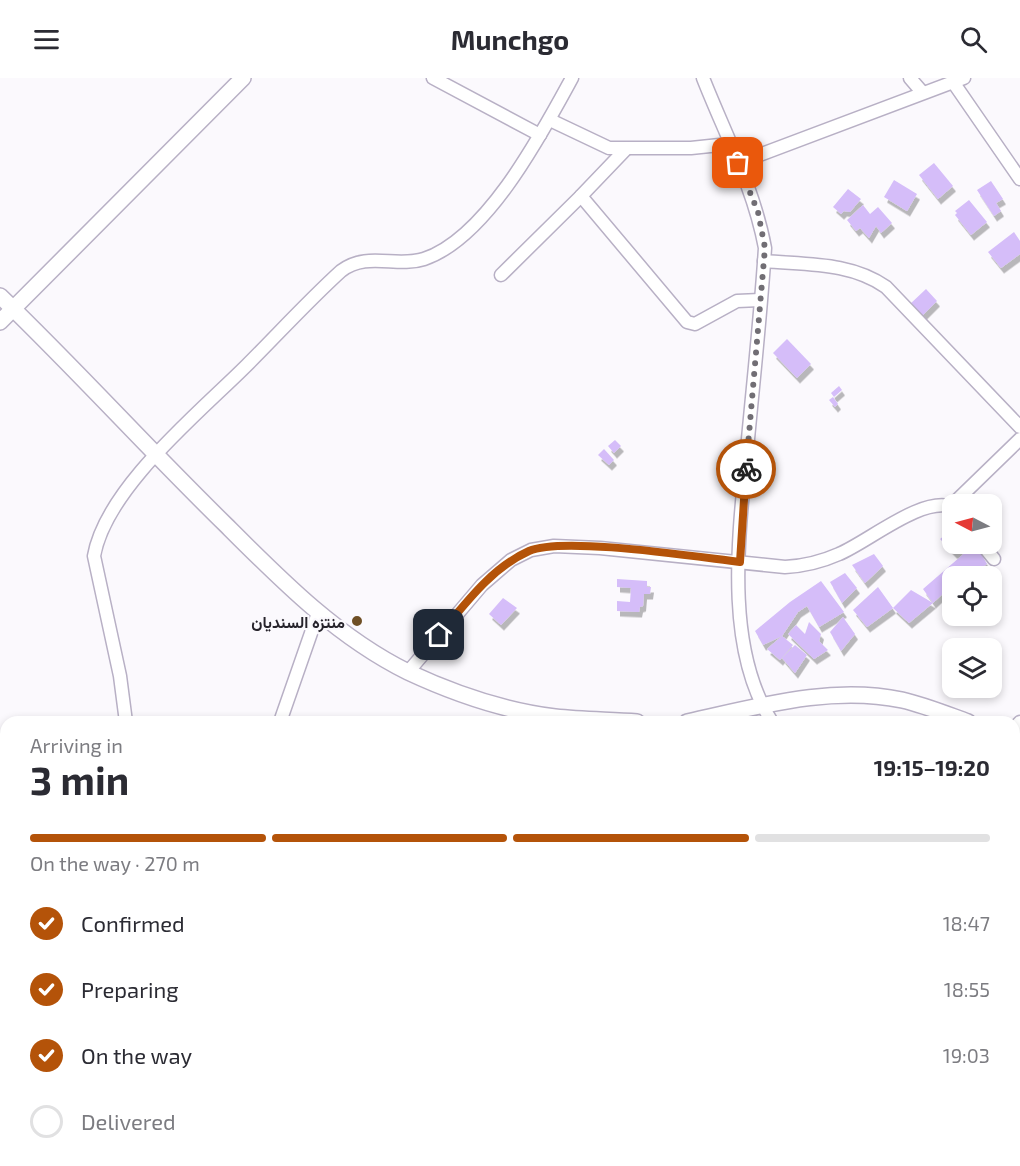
<!DOCTYPE html>
<meta charset="utf-8">
<style>
:root{--surface:#fff;--page:#f7f7f7;--text:#2b2b33;--muted:#7c7c81;--line:#e1e1e2;--accent:#b45309}
body{margin:0;font-family:"Exo 2",Vazirmatn,sans-serif;background:var(--page);color:var(--text);height:100vh;display:flex;flex-direction:column;font-size:22px;white-space:nowrap}
*{box-sizing:border-box;margin:0}
p{font-size:20px;color:var(--muted)}
.icon{flex:none;width:33px;height:33px;fill:none;stroke:currentColor;stroke-width:2;stroke-linecap:round;stroke-linejoin:round}
.map{position:relative;flex:1;overflow:hidden}
.details{position:absolute;left:0px;top:638px;width:1020px;height:452px;display:flex;flex-direction:column;background:var(--surface);border-radius:18px 18px 0 0;box-shadow:0 3px 9px #0003}
.details>*{flex:none}
.needle{width:39px;rotate:276deg}
.tools{position:absolute;left:942px;top:416px;display:grid;gap:12px}
.tools a{display:grid;place-items:center;width:60px;height:60px;border-radius:12px;background:var(--surface);box-shadow:0 3px 9px #0003;font-size:30px}
.pin{position:absolute;display:grid;place-items:center;width:51px;height:51px;color:#fff;margin:-26px;border-radius:12px;box-shadow:0 3px 9px #0006}
.courier{position:absolute;display:grid;place-items:center;width:60px;height:60px;margin:-30px;border:4px solid #b45309;border-radius:50%;background:#fff;color:#222;box-shadow:0 2px 8px #0007}
.headline em{font-style:normal;font-weight:700}
.headline div{display:flex;flex-direction:column-reverse}
.headline{display:flex;align-items:center;justify-content:space-between;height:102px;padding:0 30px}
h1{font-size:39px;font-weight:700;line-height:45px}
.bar{display:grid;grid-template-columns:repeat(4,1fr);gap:9px 6px;align-content:center;height:72px;padding:0 30px}
.bar i{height:8px;border-radius:4px;background:var(--line)}
.bar .selected{background:var(--accent)}
.bar p{grid-column:span 4}
ol{padding:0 30px;list-style:none}
li{display:flex;align-items:center;gap:18px;height:66px}
li p{margin-inline-start:auto}
li .icon{padding:6px;border-radius:50%;background:var(--accent);color:#fff;stroke-width:4}
li:last-child{color:var(--muted)}
li i{width:33px;height:33px;border:3px solid var(--line);border-radius:50%}
header{display:flex;justify-content:space-between;align-items:center;height:78px;padding:0 30px;background:var(--surface);font-size:27px;font-weight:700}
.map>svg:first-child{display:block}
.building{fill:#d5bdf9;filter:url(#shadow)}
.lines{fill:none;stroke-linecap:round;stroke-linejoin:round}
.minor-casing{stroke:#b8b0c5;stroke-width:15}
.tertiary-casing{stroke:#b8b0c5;stroke-width:18}
.minor{stroke:#fff;stroke-width:12}
.tertiary{stroke:#fff;stroke-width:15}
.done{stroke:#716e74;stroke-width:6;stroke-dasharray:0 10.8}
.route{stroke:#b45309;stroke-width:8}
.poi-dot{fill:#6f4f25;stroke:#fbf9fd;stroke-width:2}
.labels{text-anchor:middle;dominant-baseline:central;stroke-width:4.5;stroke-linejoin:round;paint-order:stroke}
.poi-label{font-size:16px;font-weight:bold;fill:#26232b;stroke:#fbf9fd;text-anchor:end}
</style>
<header><svg class="icon" aria-label="menu" viewBox="0 0 24 24"><path d="M4 6h16M4 12h16M4 18h16"/></svg>Munchgo<svg class="icon" aria-label="search" viewBox="0 0 24 24"><circle cx="10" cy="10" r="6"/><path d="M15 15l6 6"/></svg></header>
<div class="map">
<svg width="1020" height="1088" viewBox="0 0 1020 1088">
<defs>
<filter id="shadow"><feDropShadow dx="3" dy="5.5" stdDeviation="0" flood-color="#0004"/></filter>
</defs>
<rect width="100%" height="100%" fill="#fbf9fd"/>
<g class="building">
<path d="M934,85L953,108L938,121L919,97Z"/>
<path d="M894,102L917,116L907,133L884,119Z"/>
<path d="M991,103L1003,121L996,125L1001,133L994,138L977,112Z"/>
<path d="M848,111L861,121L850,134L844,133L841,136L833,129Z"/>
<path d="M969,122L987,144L971,157L955,137L957,135L955,133Z"/>
<path d="M863,127L870,136L878,129L892,145L881,155L876,148L869,160L860,150L856,153L847,142Z"/>
<path d="M1014,154L1020,163V176L1001,190L988,174Z"/>
<path d="M926,211L937,223L921,239L909,227Z"/>
<path d="M787,261L811,286L797,300L773,275Z"/>
<path d="M839,308L842,312L834,319L831,315Z"/>
<path d="M833,319L838,326L835,329L829,322Z"/>
<path d="M615,362L621,368L614,375L608,368Z"/>
<path d="M604,371L614,382L609,387L598,377Z"/>
<path d="M952,451V465H969L955,476L940,461Z"/>
<path d="M975,466L987,486L969,498H952V505L942,496L950,509L933,525L909,545L893,530L911,512L933,525L923,511Z"/>
<path d="M874,476L883,488L865,505L852,487Z"/>
<path d="M845,495L857,510L842,525L830,504Z"/>
<path d="M617,501L647,503V509H651L650,516H644L643,528L640,529L639,534L617,533V523L630,524L631,510L617,509Z"/>
<path d="M821,503L844,534L819,549L807,528L798,534L782,558L793,567L780,582L767,571L782,558L763,567L755,553L790,524Z"/>
<path d="M878,509L893,530L867,549L853,532Z"/>
<path d="M503,520L517,530L501,547L489,536Z"/>
<path d="M843,539L855,556L841,573L830,554Z"/>
<path d="M809,544L821,556L819,563L828,572L814,581L788,556L796,547L805,556Z"/>
<path d="M795,567L807,577L795,595L782,580Z"/>
<path d="M1014,703L1020,709V720L1015,727L1020,731V740L1016,746L1014,745Z"/>
</g>
<g class="lines">
<defs>
<g id="minor">
<path d="M433,0L540,57"/>
<path d="M703,0C725,56 754,110 765,170C761,233 754,297 748,361C740,449 722,566 772,644"/>
<path d="M910,0L922,14"/>
<path d="M953,4L1020,101"/>
<path d="M550,42L609,70H691L729,66"/>
<path d="M626,71L581,118L687,244L695,246L737,223L760,222"/>
<path d="M738,85L964,0"/>
<path d="M764,183C807,187 850,184 886,209L1020,349"/>
<path d="M501,197L581,118"/>
<path d="M953,426L1020,361"/>
<path d="M981,465L994,481"/>
<path d="M408,594L482,507L511,482L531,472L554,468L600,470L785,489C805,488 821,484 839,476C868,464 922,418 952,429"/>
<path d="M126,644L120,598L94,478C106,410 199,335 247,287C278,256 308,223 341,193C367,173 396,190 424,181C487,160 542,55 572,0"/>
<path d="M280,644L318,535"/>
<path d="M1014,650L1020,644"/>
<path d="M1014,966L1020,972"/>
<path d="M606,1083L610,1088"/>
<path d="M934,1083L939,1088"/>
<path d="M65,1088L67,1083"/>
<path d="M831,1088L835,1083"/>
</g>
<g id="tertiary">
<path d="M0,218C77,292 149,372 226,447C281,502 337,559 408,594C453,615 506,633 555,639C582,642 610,642 637,644"/>
<path d="M0,244L243,0"/>
<path d="M687,644C757,629 830,607 902,622C924,627 946,636 968,644"/>
<path d="M1014,658L1020,660"/>
<path d="M0,934L6,935"/>
<path d="M258,1083L262,1088"/>
<path d="M477,1088L478,1083"/>
</g>
</defs>
<use href="#minor" class="minor-casing"/>
<use href="#tertiary" class="tertiary-casing"/>
<use href="#minor" class="minor"/>
<use href="#tertiary" class="tertiary"/>
</g>
<g class="lines">
<path class="done" d="M738,85L758,134L765,170L746,391"/>
<path class="route" d="M439,557C465,526 491,490 529,473C563,458 697,479 740,484L746,391"/>
</g>
<circle class="poi-dot" cx="357" cy="543" r="6"/>
<g class="labels">
<g class="poi-label">
<text x="345" y="543">منتزه السنديان</text>
</g>
</g>
</svg>
<div class="tools">
<a><svg class="needle" viewBox="-14 -14 28 28"><path d="M0-13l5 13h-10z" fill="#e53935"/><path d="M0 13l5-13h-10z" fill="#7c7c81"/></svg></a>
<a><svg class="icon" aria-label="locate" viewBox="0 0 24 24"><circle cx="12" cy="12" r="6"/><path d="M12 2v4M12 18v4M2 12h4M18 12h4"/></svg></a>
<a><svg class="icon" aria-label="layers" viewBox="0 0 24 24"><path d="M12 4l9 5-9 5-9-5zM3 14l9 5 9-5"/></svg></a>
</div>
<div class="pin" style="left:738px;top:85px;background:#ea580c"><svg class="icon" aria-label="bag" viewBox="0 0 24 24"><path d="M5 8h14l-1 12H6zM9 8a3 3 0 0 1 6 0"/></svg></div>
<div class="pin" style="left:439px;top:557px;background:#1f2937"><svg class="icon" aria-label="home" viewBox="0 0 24 24"><path d="M3 11l9-7 9 7M6 9v11h12V9"/></svg></div>
<div class="courier" style="left:746px;top:391px"><svg class="icon" aria-label="bike" viewBox="0 0 24 24"><circle cx="6" cy="16" r="4"/><circle cx="18" cy="16" r="4"/><path d="M6 16l4-8h5l3 8M10 8l3 8H6M13 5h3"/></svg></div>
<section class="details">
<div class="headline"><div><h1>3 min</h1><p>Arriving in</p></div><em>19:15–19:20</em></div>
<div class="bar"><i class="selected"></i><i class="selected"></i><i class="selected"></i><i></i><p>On the way · 270 m</p></div>
<ol>
<li><svg class="icon" aria-label="check" viewBox="0 0 24 24"><path d="M5 12l5 5 9-10"/></svg>Confirmed<p>18:47</p></li>
<li><svg class="icon" aria-label="check" viewBox="0 0 24 24"><path d="M5 12l5 5 9-10"/></svg>Preparing<p>18:55</p></li>
<li><svg class="icon" aria-label="check" viewBox="0 0 24 24"><path d="M5 12l5 5 9-10"/></svg>On the way<p>19:03</p></li>
<li><i></i>Delivered</li>
</ol>
</section>
</div>
